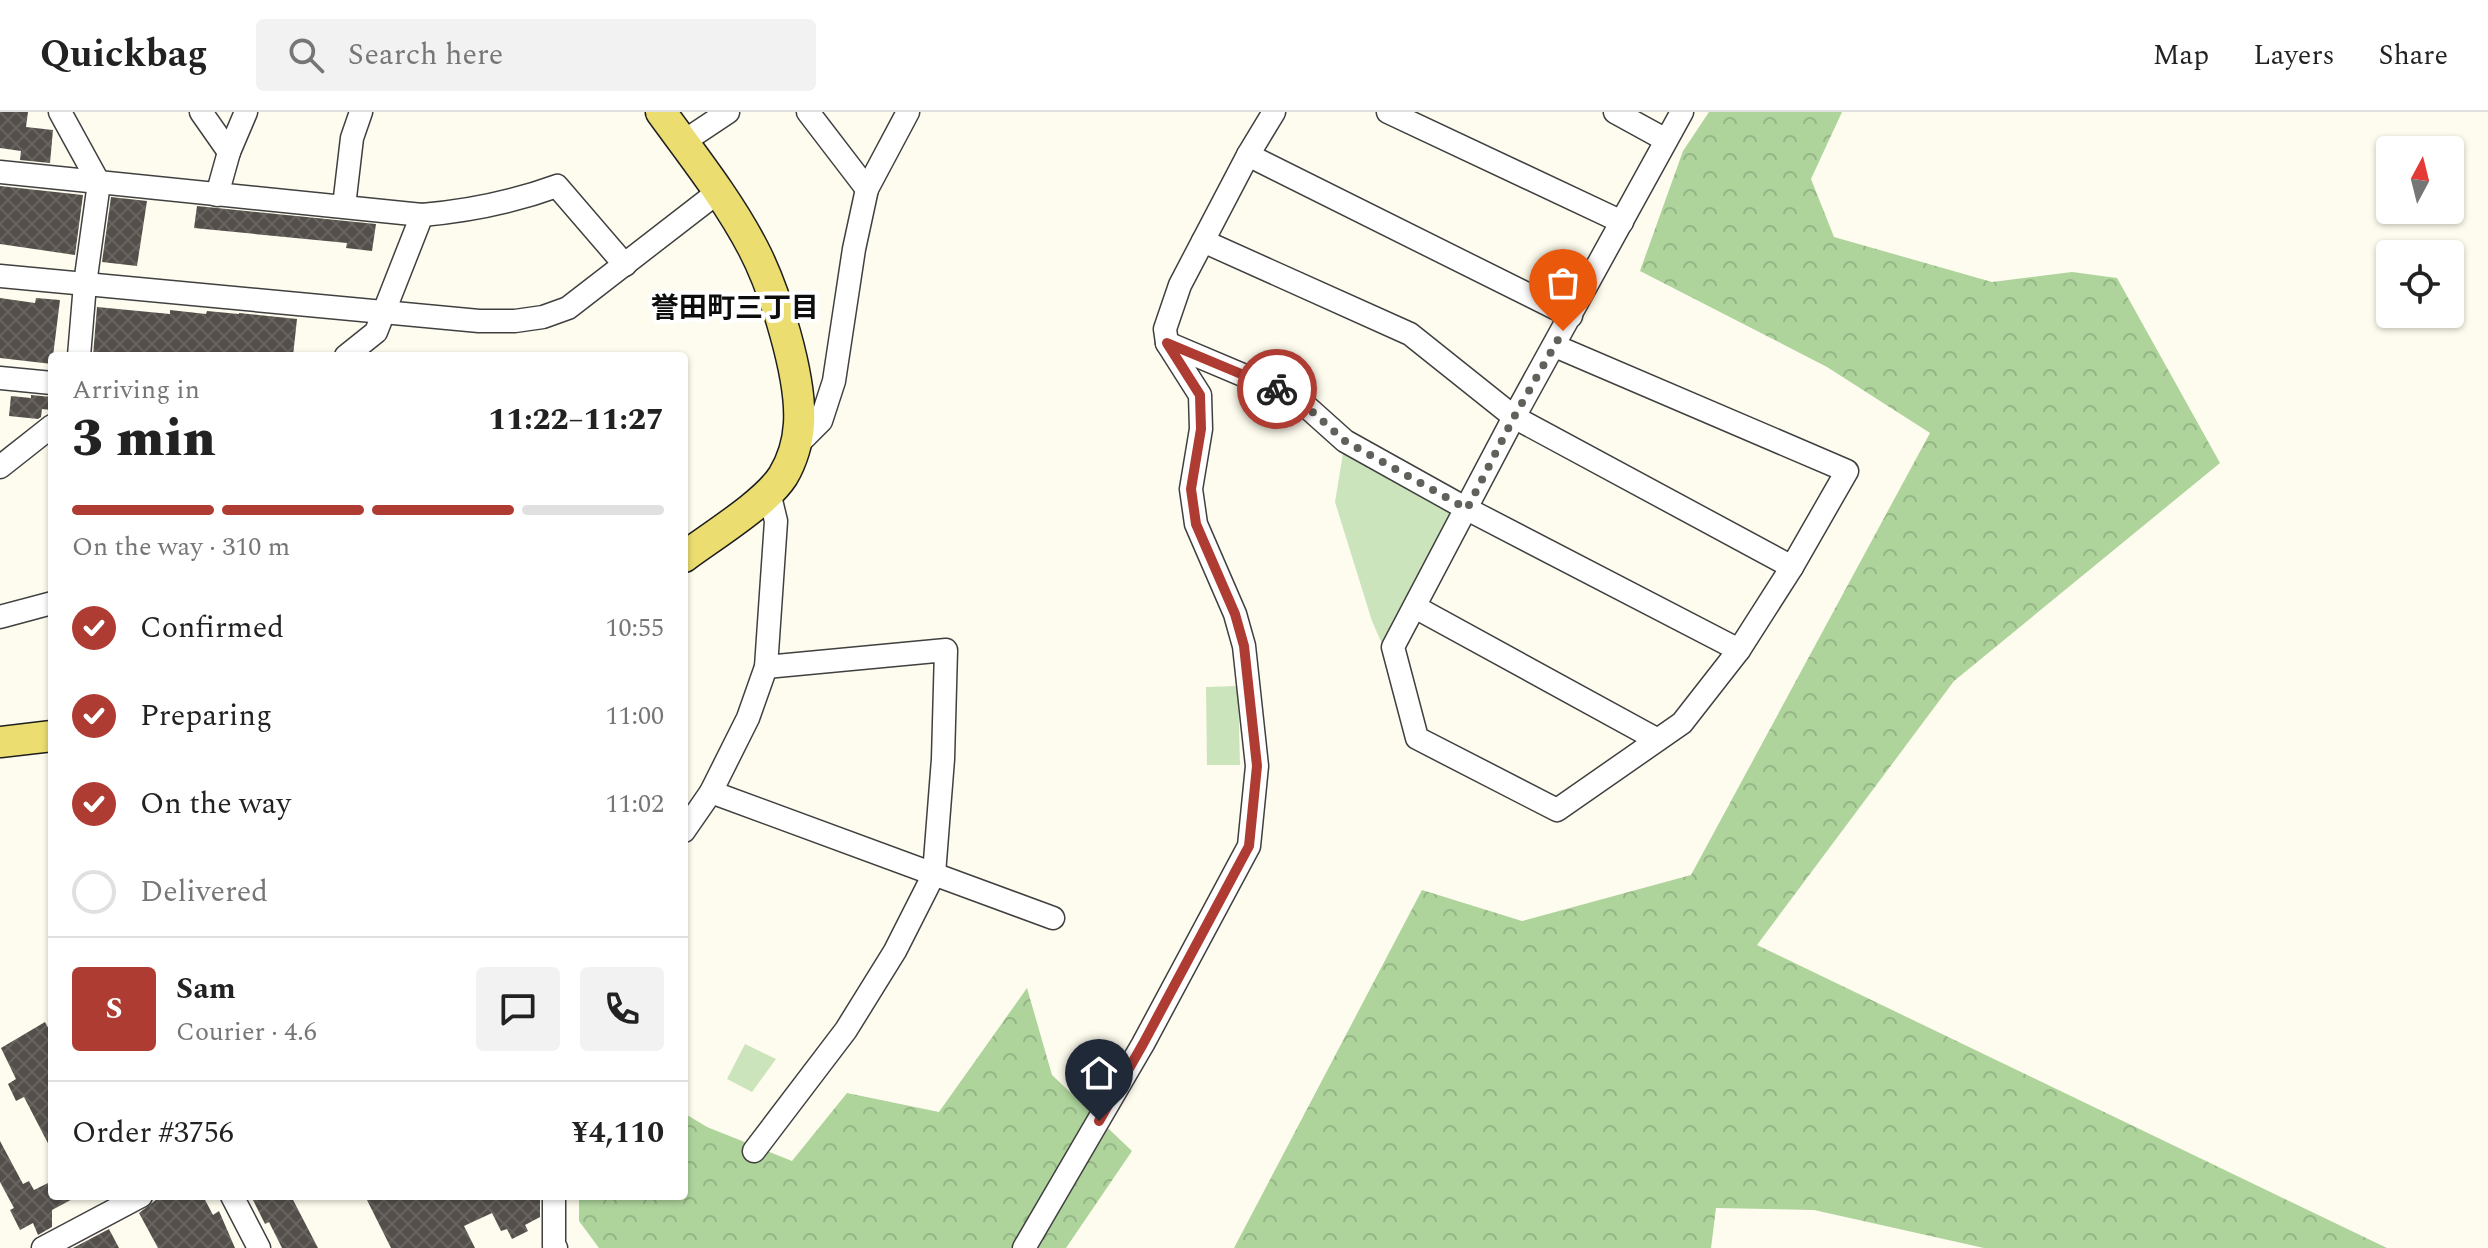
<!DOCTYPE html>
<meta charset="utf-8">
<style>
:root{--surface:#fff;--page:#f2f2f2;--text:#222;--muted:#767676;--line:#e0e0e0;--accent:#af3c32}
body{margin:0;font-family:Spectral,"Noto Sans JP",serif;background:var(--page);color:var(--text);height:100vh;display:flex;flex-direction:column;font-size:30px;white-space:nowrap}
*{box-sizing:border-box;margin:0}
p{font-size:26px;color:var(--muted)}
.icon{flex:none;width:44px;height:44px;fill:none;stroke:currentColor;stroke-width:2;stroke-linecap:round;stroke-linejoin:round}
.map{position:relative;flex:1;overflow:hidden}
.drawer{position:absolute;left:48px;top:240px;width:640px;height:848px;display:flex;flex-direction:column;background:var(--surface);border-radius:8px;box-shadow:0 2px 6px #0004}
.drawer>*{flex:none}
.needle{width:52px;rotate:7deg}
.tools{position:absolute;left:2376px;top:24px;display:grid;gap:16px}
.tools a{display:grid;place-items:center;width:88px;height:88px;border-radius:8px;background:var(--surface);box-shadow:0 2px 6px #0004;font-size:40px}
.pin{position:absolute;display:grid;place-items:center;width:68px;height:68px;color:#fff;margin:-82px -34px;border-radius:50% 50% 50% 0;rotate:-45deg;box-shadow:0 0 8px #0007}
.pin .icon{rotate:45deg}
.courier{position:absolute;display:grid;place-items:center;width:80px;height:80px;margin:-40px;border:6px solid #af3c32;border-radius:50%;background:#fff;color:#222;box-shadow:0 2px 10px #0007}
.head em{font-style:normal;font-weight:800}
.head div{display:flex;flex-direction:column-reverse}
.head{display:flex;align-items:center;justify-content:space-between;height:136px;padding:0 24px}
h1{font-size:52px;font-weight:800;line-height:60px}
.bar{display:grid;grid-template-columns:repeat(4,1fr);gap:12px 8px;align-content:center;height:96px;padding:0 24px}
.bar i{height:10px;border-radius:6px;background:var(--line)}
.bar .current{background:var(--accent)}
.bar p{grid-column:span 4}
.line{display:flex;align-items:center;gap:20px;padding:0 24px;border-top:2px solid var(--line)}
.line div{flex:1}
.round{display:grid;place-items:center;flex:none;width:84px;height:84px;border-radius:8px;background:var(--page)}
ol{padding:0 24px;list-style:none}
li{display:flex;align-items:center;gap:24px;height:88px}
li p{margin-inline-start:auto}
li .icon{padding:8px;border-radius:50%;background:var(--accent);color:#fff;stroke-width:4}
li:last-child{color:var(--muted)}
li i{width:44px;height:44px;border:4px solid var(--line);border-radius:50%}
header{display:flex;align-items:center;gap:48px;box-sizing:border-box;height:112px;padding:0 40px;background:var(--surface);border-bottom:2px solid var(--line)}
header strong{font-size:38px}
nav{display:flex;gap:44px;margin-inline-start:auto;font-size:28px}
.search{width:560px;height:72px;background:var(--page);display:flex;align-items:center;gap:20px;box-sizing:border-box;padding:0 28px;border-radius:8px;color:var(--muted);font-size:30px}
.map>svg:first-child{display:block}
.forest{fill:url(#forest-crowns)}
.park{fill:#cbe4bb}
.building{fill:url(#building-cross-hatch)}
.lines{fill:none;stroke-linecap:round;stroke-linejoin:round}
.minor-casing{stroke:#404040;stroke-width:25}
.major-casing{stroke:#1e1e1e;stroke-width:33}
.minor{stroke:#fff;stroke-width:22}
.major{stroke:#ebdd70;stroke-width:30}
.done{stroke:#61615c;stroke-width:8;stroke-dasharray:0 14.4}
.route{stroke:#af3c32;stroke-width:10}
.labels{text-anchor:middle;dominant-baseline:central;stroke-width:8;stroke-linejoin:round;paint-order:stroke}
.neighbourhood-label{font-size:28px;font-weight:bold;fill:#0d0d0d;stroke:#fff}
</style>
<header>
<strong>Quickbag</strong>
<div class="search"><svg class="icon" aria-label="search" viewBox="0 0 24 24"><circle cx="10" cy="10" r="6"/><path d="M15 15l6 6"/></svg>Search here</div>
<nav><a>Map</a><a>Layers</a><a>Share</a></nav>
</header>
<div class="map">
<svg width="2488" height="1136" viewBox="0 0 2488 1136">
<defs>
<pattern id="forest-crowns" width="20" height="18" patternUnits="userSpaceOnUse" patternTransform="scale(2)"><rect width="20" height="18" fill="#aed49c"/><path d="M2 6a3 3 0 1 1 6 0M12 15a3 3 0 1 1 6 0" fill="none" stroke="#94b585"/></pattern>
<pattern id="building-cross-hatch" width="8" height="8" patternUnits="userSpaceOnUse" patternTransform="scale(2)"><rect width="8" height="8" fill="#544f4a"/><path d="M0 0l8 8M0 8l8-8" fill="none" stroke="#686460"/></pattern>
</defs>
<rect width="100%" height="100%" fill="#fdfcee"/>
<g class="forest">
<path d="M1709,0H1842L1811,67L1834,125L1992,170L2072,160L2117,166L2220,351L1954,569L1757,833L2387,1136H1984L1814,1098L1716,1096L1711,1136H1234L1422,778L1522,809L1691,763L1930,321L1827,255L1640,159L1683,39Z"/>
<path d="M1027,876L1052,963L1132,1039L1066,1136H599L579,1109V1084H684V1001L707,1015L792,1049L847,981L939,1000Z"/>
</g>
<g class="park">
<path d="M1345,329L1455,400L1383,534L1372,509L1335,390Z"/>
<path d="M1238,574L1240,653H1207L1206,575Z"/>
<path d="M745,932L776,947L752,980L727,967Z"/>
</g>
<g class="building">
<path d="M0,0H28L26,15L53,18L50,51L20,48L21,39L0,36Z"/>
<path d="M0,74L83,83L75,143L0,132Z"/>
<path d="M111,85L147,89L137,154L102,150Z"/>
<path d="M197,94L376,112L372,139L346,136L347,131L194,116Z"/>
<path d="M0,186L35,191L36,186L60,188L52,252L0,246Z"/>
<path d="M97,195L170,202V198L206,202L207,199L239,202V201L297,207L293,244H93Z"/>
<path d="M31,283L52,285V298L42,297L41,305L38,307L9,304L11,284L31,286Z"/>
<path d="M45,910L52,923V1039L24,985L16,989L8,972L16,967L1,936Z"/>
<path d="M0,1029L23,1072L29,1069L34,1078L52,1069V1084H78L52,1098V1115L38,1123L33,1111L20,1118L10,1098L14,1096L0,1070Z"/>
<path d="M161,1084H203L213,1103L219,1099L235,1136H158L139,1101Z"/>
<path d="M251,1084H291L318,1136H282L269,1110L265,1112Z"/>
<path d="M365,1084H540V1105L525,1113L528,1119L512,1127L507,1117L501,1119L492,1101L464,1114L475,1136H391Z"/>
<path d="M109,1117L119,1136H73Z"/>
</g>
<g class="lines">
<defs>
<g id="minor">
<path d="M60,0L99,71L85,172L79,244"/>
<path d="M201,0L229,40"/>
<path d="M808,0L867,77"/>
<path d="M1388,0L1622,110"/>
<path d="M1615,0L1666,28"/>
<path d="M683,30L728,0"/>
<path d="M1248,43L1571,204"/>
<path d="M0,60L422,103C469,99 513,90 557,74L625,153"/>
<path d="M217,83L229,40L246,0"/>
<path d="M344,94L352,26L361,0"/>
<path d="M1203,129L1410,222L1514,305L1792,455"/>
<path d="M0,164L479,209H515L543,205L568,196L718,80"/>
<path d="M1167,231L1297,286L1345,329L1467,397L1739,538"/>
<path d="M1555,234L1847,359L1792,455L1739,538L1682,611L1557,698L1417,626L1393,535L1514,305L1682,0"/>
<path d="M346,244L376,220L422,103"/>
<path d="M0,266L52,271"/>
<path d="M794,336L821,309L834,269L854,137L867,77L908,0"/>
<path d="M0,355L52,314"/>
<path d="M1415,495L1656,627"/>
<path d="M0,505L52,491"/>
<path d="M711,680L1053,806"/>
<path d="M684,719L711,680L748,606L766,555L776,409L769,380"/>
<path d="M754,1039L846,918L895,839L934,762L943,647L946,538L766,555"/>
<path d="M232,1084L259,1136"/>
<path d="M554,1084V1134L556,1136"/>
<path d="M43,1136L141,1084"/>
<path d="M1024,1136L1143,932L1249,734L1257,654L1244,534L1235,502L1196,412L1191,377L1201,317L1200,283L1167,231L1165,217L1180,173L1248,43L1274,0"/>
</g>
<g id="major">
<path d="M661,0C693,44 728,88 753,136C775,178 802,265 799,312C798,329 792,349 783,364C765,392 712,424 684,445"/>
<path d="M0,630L52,624"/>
</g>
</defs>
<use href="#minor" class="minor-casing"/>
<use href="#major" class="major-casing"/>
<use href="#minor" class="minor"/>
<use href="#major" class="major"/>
</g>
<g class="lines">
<path class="done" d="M1277,277L1297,286L1345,329L1467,397L1514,305L1563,219"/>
<path class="route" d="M1099,1009L1143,932L1249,734L1257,654L1244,534L1235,502L1196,412L1191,377L1201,317L1200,283L1167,231L1277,277"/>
</g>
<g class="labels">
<g class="neighbourhood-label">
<text x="735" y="196">誉田町三丁目</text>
</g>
</g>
</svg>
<div class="tools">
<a><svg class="needle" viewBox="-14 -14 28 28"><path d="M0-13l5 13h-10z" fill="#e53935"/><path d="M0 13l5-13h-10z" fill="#767676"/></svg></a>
<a><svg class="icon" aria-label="locate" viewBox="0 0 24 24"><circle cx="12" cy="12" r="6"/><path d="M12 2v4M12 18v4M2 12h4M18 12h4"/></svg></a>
</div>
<div class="pin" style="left:1563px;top:219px;background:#ea580c"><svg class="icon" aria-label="bag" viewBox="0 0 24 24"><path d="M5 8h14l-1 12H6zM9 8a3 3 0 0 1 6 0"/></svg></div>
<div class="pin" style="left:1099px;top:1009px;background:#1f2937"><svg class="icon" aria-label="home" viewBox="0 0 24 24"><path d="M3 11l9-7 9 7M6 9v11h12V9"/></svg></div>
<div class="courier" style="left:1277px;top:277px"><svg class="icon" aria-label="bike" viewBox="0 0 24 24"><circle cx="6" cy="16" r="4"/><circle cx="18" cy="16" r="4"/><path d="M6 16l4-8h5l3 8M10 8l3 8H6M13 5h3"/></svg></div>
<section class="drawer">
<div class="head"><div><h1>3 min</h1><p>Arriving in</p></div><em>11:22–11:27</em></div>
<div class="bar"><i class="current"></i><i class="current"></i><i class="current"></i><i></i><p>On the way · 310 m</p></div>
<ol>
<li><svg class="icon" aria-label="check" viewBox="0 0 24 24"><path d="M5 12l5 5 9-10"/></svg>Confirmed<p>10:55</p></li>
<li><svg class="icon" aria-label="check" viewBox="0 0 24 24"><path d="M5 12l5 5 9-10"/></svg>Preparing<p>11:00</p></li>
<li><svg class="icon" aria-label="check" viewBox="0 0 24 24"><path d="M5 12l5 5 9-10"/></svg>On the way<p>11:02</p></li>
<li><i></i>Delivered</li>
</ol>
<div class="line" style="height:144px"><b class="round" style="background:var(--accent);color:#fff">S</b><div><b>Sam</b><p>Courier · 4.6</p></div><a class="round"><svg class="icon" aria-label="chat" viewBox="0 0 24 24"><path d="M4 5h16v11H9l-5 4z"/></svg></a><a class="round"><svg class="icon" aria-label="phone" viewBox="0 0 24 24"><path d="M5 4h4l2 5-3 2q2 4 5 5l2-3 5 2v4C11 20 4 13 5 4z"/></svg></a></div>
<div class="line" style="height:104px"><div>Order #3756</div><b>¥4,110</b></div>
</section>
</div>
